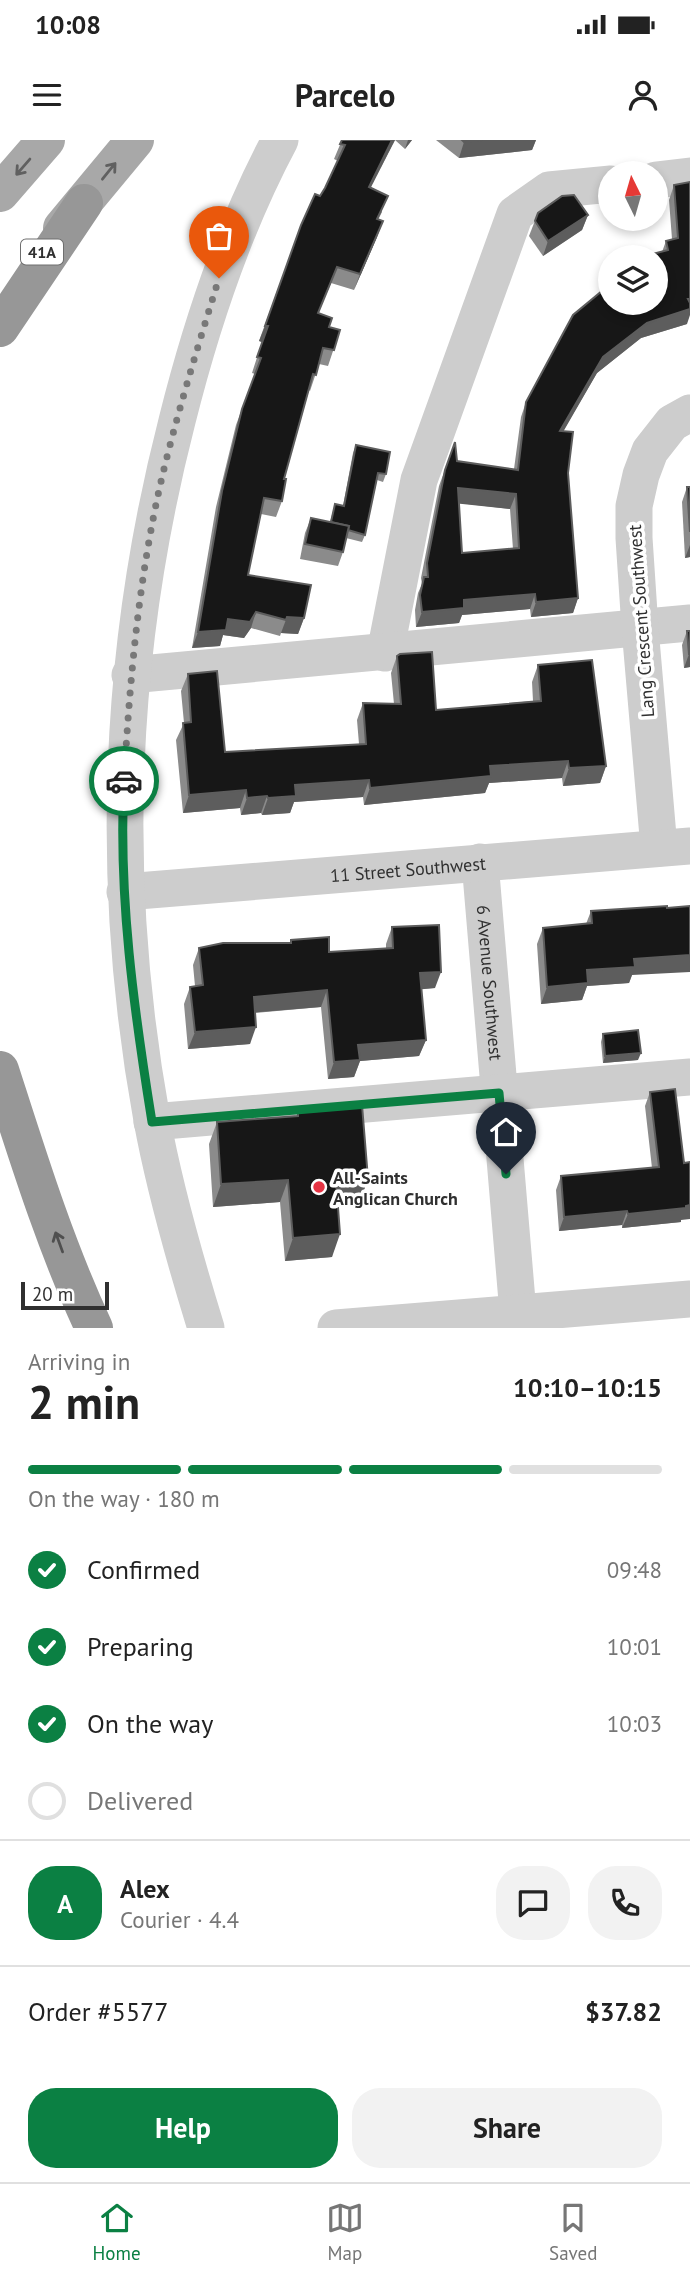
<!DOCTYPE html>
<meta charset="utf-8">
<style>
:root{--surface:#fff;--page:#f2f2f2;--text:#222;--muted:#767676;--line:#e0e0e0;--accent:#0b8043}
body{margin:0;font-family:"PT Sans",sans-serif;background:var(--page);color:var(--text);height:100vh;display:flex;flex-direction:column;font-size:26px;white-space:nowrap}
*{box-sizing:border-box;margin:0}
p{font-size:23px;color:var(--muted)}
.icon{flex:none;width:38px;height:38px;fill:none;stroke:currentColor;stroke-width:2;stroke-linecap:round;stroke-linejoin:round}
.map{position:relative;height:1188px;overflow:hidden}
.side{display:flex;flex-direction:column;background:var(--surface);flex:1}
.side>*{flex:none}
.needle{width:46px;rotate:355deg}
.controls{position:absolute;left:598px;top:21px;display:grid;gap:14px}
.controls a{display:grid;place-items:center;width:70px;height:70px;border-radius:50%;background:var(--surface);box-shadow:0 4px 10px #0003;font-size:35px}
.scale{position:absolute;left:21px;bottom:18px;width:88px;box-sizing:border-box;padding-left:7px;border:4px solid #303030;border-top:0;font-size:19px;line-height:24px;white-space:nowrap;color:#303030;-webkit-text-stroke:5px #fff;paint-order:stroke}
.pin{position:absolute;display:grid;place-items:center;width:60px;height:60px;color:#fff;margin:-72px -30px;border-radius:50% 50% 50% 0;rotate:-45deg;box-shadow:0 0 7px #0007}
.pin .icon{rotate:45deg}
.courier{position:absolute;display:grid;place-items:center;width:70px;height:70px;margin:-35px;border:5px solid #0b8043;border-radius:50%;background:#fff;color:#222;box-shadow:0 2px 9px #0007}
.overview em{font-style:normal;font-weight:800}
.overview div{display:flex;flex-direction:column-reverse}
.overview{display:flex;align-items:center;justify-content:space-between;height:119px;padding:0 28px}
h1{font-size:46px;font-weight:800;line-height:52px}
.bar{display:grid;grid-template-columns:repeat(4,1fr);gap:10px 7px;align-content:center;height:84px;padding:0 28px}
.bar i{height:9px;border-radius:5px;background:var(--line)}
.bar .on{background:var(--accent)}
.bar p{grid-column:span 4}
.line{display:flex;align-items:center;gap:18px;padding:0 28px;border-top:2px solid var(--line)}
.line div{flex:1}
.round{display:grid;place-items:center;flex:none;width:74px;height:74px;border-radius:28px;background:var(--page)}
ol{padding:0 28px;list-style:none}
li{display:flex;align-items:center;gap:21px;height:77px}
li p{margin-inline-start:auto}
li .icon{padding:7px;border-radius:50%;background:var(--accent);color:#fff;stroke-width:4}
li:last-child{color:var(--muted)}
li i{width:38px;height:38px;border:4px solid var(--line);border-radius:50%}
.primary-button{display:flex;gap:14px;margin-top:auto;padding:14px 28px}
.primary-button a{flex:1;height:80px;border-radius:28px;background:var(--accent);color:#fff;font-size:28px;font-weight:800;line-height:80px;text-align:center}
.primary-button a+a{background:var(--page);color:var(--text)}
.status{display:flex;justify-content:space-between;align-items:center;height:49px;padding:0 35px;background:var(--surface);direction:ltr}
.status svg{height:19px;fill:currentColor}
header{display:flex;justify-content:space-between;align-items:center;height:91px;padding:0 28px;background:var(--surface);font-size:32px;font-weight:800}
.dock{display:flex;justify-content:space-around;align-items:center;height:98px;border-top:2px solid var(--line);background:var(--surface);font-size:19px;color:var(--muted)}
.dock a{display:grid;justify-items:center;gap:4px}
.dock .on{color:var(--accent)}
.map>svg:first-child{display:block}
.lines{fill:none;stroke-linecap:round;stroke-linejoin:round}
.minor{stroke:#cdcdcd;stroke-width:37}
.major{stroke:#a8a8a8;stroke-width:38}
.highway{stroke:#979797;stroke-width:38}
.wall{fill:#8b8b8b;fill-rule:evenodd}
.shaded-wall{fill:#5d5d5d}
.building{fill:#171717;stroke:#5d5d5d;stroke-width:2;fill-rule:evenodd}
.oneway{stroke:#606060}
.oneway2{stroke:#4f4f4f}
.done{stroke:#787878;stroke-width:7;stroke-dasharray:0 12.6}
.route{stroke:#0b8043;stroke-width:9}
.poi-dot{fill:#e63343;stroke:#fff;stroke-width:2.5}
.labels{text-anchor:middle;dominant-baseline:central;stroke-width:7;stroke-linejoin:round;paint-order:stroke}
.shield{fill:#fff;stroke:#6e6e6e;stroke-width:2}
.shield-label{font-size:16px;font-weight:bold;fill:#303030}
.street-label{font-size:18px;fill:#303030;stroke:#fff}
.poi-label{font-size:18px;font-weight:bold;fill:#303030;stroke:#fff;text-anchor:start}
</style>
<div class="status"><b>10:08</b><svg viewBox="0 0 49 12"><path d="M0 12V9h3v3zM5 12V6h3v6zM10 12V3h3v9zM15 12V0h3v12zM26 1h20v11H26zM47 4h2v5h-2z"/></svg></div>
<header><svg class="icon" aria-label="menu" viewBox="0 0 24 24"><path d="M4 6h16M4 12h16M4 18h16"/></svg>Parcelo<svg class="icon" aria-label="person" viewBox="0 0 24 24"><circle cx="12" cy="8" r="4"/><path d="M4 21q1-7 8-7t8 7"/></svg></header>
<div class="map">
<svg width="690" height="1188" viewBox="0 0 690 1188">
<rect width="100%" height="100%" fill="#fff"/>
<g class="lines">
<g class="minor">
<path d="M656,40L690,36"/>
<path d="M385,513L419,340L515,74L549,50L611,44"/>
<path d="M130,535L690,483"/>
<path d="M659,708L640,488L634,398V366L641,335L650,311L672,283L690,273"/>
<path id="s1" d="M480,722L518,1173"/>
<path id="s2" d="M125,752L690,706"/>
<path d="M152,982L690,937"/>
<path d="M206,1188C185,1120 165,1051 152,980C109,744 117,514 177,281C201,185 233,88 280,0"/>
<path d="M336,1188L690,1159"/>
</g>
<g class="major">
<path d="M0,53L46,0"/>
<path d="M62,88L135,0"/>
</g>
<g class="highway">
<path d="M0,188L84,63"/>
<path d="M0,930C28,1017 55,1105 94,1188"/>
</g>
</g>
<g class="wall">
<path d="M342,0H412L405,9L395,0L370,48L382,72L378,80L377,97L354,150L331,143L318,173L329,187L340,190L328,226L319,224L310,251L309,250L284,339L282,361L276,377L261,374L248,435L304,478L298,494L281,493L280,496L251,488L244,498L223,495L220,506L192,508L216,367L236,285L255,234L252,233L262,202L259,201L301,85L325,48L338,21L334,19Z"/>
<path d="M436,0H536L532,10L459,18Z"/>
<path d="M674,45L687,184L641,198L597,233L563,291L568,333L578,458L573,473L531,477L530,469L462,475L459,483L416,487L415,470L418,453L422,444L421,438L439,346L455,302L457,321L514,329L521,277L526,262L606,156L662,112L666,101L672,99L669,60ZM459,363L510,369L513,409L462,413Z"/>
<path d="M538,73L588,75L582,90L543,116L529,96Z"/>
<path d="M356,305L386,334L383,342L377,340L365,395L362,402L346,398L343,412L338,426L300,419L305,393L311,378L330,382L335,364L343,366L353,313Z"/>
<path d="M687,347H690V417L685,418L682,362Z"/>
<path d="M687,491L690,527L684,528L682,505Z"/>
<path d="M397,516L436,570L533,561L532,542L538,525L606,626L600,643L563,646L562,638L489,643L485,653L364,665L363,657L294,662L290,673L262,675L261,673L241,675L240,668L183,673L176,600L184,583L181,551L188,534L225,612L359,604L357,580L363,563L394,564L391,533Z"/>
<path d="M591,771L632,835L629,843L587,846L582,860L541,864L537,804L543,788L586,784Z"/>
<path d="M392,787L435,848L421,849L426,900L419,916L360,921L354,937L328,939L321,867L255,873L250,904L188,909L184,864L190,847L195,846L193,825L199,808L290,803L291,800L329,812L386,808V804Z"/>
<path d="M603,894L638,920L603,923L601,902Z"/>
<path d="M650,952L681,1080V1082L622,1088V1085L559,1091L556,1050L561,1036L652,1028L645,966Z"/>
<path d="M298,971L368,1039L360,1061L338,1063L332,1117L285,1121L280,1062L213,1067L209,1004L217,982L296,977Z"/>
</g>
<g class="shaded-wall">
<path d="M392,0H395L363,63L369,47Z"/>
<path d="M408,0H412L405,9Z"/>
<path d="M482,0H536L532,10L459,18L464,2Z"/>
<path d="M588,75L582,90L543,116L548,101Z"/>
<path d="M383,81L377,97L354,150L360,134Z"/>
<path d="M688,159H690V175L687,184L641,198L597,233L555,306L560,291L603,217L647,183Z"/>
<path d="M265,186H268L262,202L259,201Z"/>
<path d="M458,348L516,354L510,369L453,363Z"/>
<path d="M690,405V417L685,418Z"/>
<path d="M535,454L530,469L462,475L459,483L416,487L422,472L464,460Z"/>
<path d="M578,458L573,473L531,477L536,462Z"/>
<path d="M256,472L251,488L244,498L223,495L220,506L192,508L198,492L228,479Z"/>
<path d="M287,477L304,478L298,494L281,493Z"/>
<path d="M689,514H690V527L684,528Z"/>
<path d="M568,621L562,638L489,643L485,653L364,665L370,648L490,626Z"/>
<path d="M606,626L600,643L563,646L569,628Z"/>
<path d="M369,640L363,657L294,662L290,673L262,675L268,658L295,645Z"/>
<path d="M246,650L240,668L183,673L189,655Z"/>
<path d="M267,656L261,673L241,675L247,658Z"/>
<path d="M690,815V832L632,835L629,843L587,846L582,860L541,864L547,847L587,830L634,819Z"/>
<path d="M441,832L435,848L414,850L420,833Z"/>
<path d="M327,850L321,867L248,873L254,857Z"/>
<path d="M256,887L250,904L188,909L195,892Z"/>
<path d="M426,900L419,916L360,921L354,937L328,939L334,922L358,905Z"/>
<path d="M641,913L638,920L603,923L605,916Z"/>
<path d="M368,1039L360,1061L328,1064L336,1041Z"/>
<path d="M288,1040L280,1062L213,1067L221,1044Z"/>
<path d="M690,1065V1079L681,1080V1082L622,1088L628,1074Z"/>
<path d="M627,1071L622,1085L559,1091L564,1077Z"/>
<path d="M340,1094L332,1117L285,1121L293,1098Z"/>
</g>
<g class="building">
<path d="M342,0H392L369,47L388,56L377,79L383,81L360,134L337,127L318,173L332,178L329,187L340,190L334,210L323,208L316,235L313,234L284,339H286L282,361L264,358L248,435L311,445L304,478L287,477L286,480L256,472L250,482L228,479L226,490L198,492L222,351L242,269L261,218L257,217L268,186H265L301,85L315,54L320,56L325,48L345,5L340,4Z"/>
<path d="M462,0H482L464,2Z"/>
<path d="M690,42V159H688L690,163V169L647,183L603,217L560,291L573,292L568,333L578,458L536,462L535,454L464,460V468L422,472L420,455L424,437H428L427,423L445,330L455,302L457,321L518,330L526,262L573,175L602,151L606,156L611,153V163H656V117H641L668,110L666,101L678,98L674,45ZM458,348L516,354L519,408L462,413Z"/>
<path d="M574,55L588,75L548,101L535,81L538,73L562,56Z"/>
<path d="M356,305L390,312L386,334L378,333L365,395L348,390L349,386L331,382L335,364L344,366Z"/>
<path d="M687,347H690V392Z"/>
<path d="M311,378L349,386L343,412L305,404Z"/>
<path d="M687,491H690V514H689Z"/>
<path d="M432,512L436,570L541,561L538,525L592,520L606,626L569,628L568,621L490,626L491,636L370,648L369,640L295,645L296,656L268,658L267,656L247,658L246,650L189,655L183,583L191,582L188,534L217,531L225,612L366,604L363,563L401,564L397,516L400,514Z"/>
<path d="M667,766V768L690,766V815L634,819L635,827L587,830L588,843L547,847L543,788L592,783L591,771Z"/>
<path d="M439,785L441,832L420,833L426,900L358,905L360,920L334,922L327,850L254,857L256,887L195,892L190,847L203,845L199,808L223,803H291V800L329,797V812L393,808L392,787Z"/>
<path d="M638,890L641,913L605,916L603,894Z"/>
<path d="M675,949L684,1023L690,1022V1065L686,1066V1068L628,1074L627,1071L564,1077L561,1036L659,1027L650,952Z"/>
<path d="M362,965L368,1039L336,1041L340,1094L293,1098L288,1040L221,1044L217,982L298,976V971Z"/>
</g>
<defs><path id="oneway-shaft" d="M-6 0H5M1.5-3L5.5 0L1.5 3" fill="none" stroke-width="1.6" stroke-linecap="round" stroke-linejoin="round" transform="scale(1.75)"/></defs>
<g class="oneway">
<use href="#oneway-shaft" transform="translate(23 27) rotate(131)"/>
<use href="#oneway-shaft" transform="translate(109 31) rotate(-51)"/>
</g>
<use class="oneway2" href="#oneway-shaft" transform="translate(59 1102) rotate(-110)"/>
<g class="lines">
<path class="done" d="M124,641C130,537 139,434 163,333C179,267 199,203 219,138"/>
<path class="route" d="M124,641C118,755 134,870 152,982L499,953L506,1034"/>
</g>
<circle class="poi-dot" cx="319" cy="1047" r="7"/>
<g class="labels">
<rect class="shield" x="21" y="99.5" width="42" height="25" rx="5"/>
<g class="shield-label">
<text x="42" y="112">41A</text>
</g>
<g class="street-label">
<text transform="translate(641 481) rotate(-94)">Lang Crescent Southwest</text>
<text stroke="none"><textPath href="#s2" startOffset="284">11 Street Southwest</textPath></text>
<text stroke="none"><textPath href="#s1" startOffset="121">6 Avenue Southwest</textPath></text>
</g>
<g class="poi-label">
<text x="333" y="1037">All-Saints<tspan x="333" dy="21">Anglican Church</tspan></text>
</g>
</g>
</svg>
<div class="controls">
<a><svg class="needle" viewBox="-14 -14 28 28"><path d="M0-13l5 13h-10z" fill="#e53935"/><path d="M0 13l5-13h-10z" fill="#767676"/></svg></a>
<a><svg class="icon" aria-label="layers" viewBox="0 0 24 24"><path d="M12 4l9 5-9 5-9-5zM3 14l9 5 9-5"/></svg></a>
</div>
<div class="scale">20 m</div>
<div class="pin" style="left:219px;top:138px;background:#ea580c"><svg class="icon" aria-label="bag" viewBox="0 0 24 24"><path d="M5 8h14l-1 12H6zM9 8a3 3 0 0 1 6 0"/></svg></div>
<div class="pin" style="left:506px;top:1034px;background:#1f2937"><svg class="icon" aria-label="home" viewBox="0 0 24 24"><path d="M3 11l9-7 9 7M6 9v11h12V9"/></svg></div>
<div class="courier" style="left:124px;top:641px"><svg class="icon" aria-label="car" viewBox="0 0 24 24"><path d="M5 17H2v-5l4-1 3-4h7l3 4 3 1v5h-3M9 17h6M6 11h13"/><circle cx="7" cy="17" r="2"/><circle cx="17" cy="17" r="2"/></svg></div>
</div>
<section class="side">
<div class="overview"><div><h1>2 min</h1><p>Arriving in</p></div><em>10:10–10:15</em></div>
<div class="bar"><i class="on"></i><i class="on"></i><i class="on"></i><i></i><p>On the way · 180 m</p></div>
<ol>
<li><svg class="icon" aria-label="check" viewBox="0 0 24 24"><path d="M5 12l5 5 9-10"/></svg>Confirmed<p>09:48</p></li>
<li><svg class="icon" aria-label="check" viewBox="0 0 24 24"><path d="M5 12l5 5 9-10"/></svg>Preparing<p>10:01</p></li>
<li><svg class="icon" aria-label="check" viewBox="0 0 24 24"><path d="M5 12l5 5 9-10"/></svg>On the way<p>10:03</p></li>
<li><i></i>Delivered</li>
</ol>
<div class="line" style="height:126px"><b class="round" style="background:var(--accent);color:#fff">A</b><div><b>Alex</b><p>Courier · 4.4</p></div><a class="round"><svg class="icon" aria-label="chat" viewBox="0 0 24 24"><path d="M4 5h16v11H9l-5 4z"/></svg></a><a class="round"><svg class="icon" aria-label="phone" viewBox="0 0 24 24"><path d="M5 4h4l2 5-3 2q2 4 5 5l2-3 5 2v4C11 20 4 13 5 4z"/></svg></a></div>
<div class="line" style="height:91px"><div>Order #5577</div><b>$37.82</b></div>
<div class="primary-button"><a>Help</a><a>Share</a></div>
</section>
<nav class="dock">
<a class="on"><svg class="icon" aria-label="home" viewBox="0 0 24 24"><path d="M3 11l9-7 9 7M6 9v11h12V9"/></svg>Home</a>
<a><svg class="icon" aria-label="map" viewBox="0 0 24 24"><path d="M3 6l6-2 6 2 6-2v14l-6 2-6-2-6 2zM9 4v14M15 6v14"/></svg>Map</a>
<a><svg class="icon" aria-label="saved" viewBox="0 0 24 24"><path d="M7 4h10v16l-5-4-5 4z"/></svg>Saved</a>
</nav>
